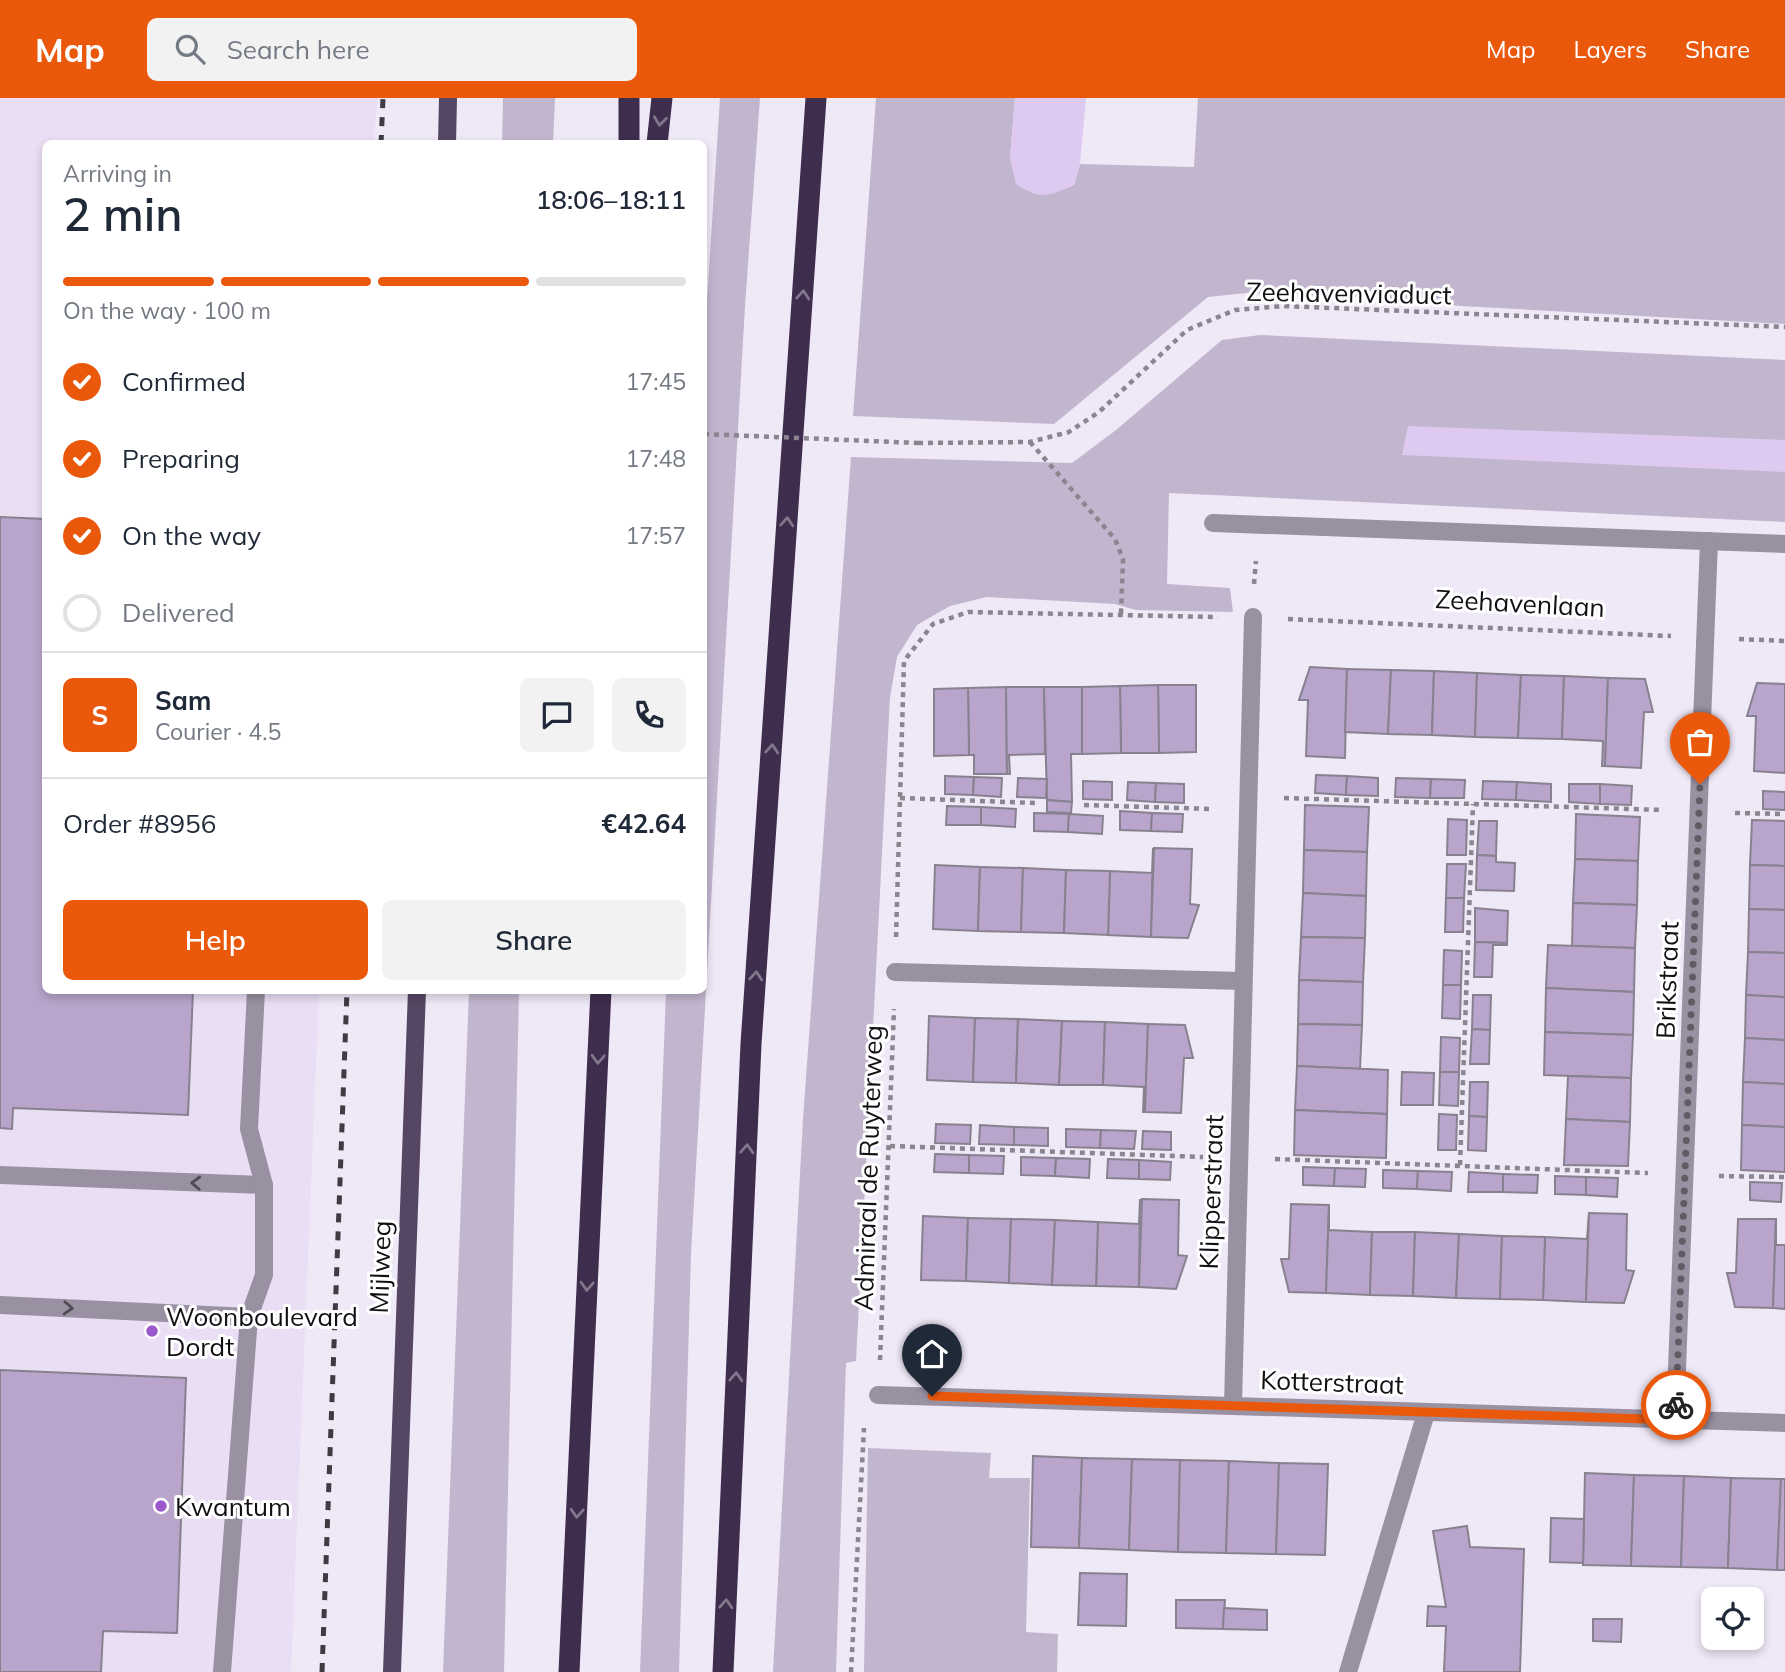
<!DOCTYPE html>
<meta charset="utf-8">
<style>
:root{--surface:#fff;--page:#f2f2f3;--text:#1f2937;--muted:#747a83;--line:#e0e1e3;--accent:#ea580c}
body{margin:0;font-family:Mulish,sans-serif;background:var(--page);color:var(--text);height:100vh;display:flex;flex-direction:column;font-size:26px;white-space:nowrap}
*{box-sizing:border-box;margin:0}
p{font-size:23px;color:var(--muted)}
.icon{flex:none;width:38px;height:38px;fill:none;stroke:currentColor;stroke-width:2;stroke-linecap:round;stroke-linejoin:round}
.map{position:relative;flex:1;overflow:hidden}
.panel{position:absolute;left:42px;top:42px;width:665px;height:854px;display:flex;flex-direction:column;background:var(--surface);border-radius:10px;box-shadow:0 4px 10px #0003}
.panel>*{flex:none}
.buttons{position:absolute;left:1701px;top:1489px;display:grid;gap:14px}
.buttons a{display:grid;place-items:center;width:63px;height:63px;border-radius:10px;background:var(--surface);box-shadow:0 4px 10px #0003;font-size:35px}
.pin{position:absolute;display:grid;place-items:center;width:60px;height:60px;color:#fff;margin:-72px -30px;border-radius:50% 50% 50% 0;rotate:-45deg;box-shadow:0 0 7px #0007}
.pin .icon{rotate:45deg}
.courier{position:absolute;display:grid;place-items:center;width:70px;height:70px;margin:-35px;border:5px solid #ea580c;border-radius:50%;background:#fff;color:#222;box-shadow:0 2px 9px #0007}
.overview em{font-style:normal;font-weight:600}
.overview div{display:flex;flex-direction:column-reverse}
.overview{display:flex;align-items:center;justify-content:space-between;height:119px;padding:0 21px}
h1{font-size:46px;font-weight:600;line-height:52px}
.bar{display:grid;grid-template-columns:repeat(4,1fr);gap:10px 7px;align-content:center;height:84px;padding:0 21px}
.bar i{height:9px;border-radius:5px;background:var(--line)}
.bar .active{background:var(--accent)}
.bar p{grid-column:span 4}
.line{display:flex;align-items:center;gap:18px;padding:0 21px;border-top:2px solid var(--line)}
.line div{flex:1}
.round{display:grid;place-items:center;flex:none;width:74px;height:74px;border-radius:10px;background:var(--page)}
ol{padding:0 21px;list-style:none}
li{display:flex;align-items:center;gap:21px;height:77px}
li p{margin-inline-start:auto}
li .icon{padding:7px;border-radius:50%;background:var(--accent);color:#fff;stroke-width:4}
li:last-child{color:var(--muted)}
li i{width:38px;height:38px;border:4px solid var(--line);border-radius:50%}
.button{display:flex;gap:14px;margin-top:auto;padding:14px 21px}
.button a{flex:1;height:80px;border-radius:10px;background:var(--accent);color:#fff;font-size:28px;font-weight:600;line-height:80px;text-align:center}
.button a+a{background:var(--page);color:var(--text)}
header{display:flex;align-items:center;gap:42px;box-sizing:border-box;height:98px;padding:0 35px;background:var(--accent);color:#fff}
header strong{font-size:33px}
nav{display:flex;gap:38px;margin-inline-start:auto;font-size:24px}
.search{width:490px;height:63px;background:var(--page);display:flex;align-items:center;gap:18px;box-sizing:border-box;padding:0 24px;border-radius:10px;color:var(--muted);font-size:26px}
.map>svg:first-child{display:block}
.built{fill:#eadef5}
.green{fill:#c2b6ce}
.water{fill:#dec9f1}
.building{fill:#b9a5cc;stroke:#88818f;stroke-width:2}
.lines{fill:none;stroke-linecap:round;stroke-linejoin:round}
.path{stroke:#8a858f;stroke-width:4.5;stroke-dasharray:5 5;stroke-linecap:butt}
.minor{stroke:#9990a1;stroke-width:18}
.major{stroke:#554663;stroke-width:18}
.highway{stroke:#3e2d4d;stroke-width:21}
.rail{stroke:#3f3b42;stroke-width:5;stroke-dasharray:9 9;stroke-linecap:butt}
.path-bridge{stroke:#8a858f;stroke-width:4.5;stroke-dasharray:5 5;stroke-linecap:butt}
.oneway{stroke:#82768b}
.oneway2{stroke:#4f4a54}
.done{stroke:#605c64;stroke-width:7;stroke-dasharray:0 12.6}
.route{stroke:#ea580c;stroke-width:9}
.poi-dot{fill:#9c59ce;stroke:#fff;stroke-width:2.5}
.labels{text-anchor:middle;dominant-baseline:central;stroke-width:6;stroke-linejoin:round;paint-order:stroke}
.street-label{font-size:26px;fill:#131015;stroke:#fff}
.poi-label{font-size:26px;fill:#131015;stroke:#fff;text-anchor:start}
</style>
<header>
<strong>Map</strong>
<div class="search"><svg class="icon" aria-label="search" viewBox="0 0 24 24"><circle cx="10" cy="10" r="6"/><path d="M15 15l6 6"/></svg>Search here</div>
<nav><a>Map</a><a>Layers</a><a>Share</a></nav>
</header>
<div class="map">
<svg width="1785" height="1574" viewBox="0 0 1785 1574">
<rect width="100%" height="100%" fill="#efe8f7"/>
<path class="built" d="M0,0H378L373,45L46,46V892L319,893L291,1574H0Z"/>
<g class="green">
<path d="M503,0H555L553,45H502Z"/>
<path d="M720,0H760L745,208L691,1156L679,1574H640L666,893L704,892V249Z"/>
<path d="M876,0H1015L1010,60L1074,87L1080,66L1194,69L1198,0H1785V226L1461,208L1337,198L1246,195L1208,199L1054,326L853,318Z"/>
<path d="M1260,237L1785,262V424L1169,395L1167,486L1230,490L1233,514L1136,512L1115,506L987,499L950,508L917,527L897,559L890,599L856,1263L846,1265L836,1574H773L803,1021L851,359L1072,365L1116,332L1222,242Z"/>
<path d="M469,893H519L504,1574H443Z"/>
<path d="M868,1350L991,1355L989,1380H1030L1026,1534L1058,1536L1057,1574H864Z"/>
</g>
<g class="water">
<path d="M1015,0H1086L1080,66L1074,87C1047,99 1041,102 1016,86L1010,60Z"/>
<path d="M1408,328L1785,342V374L1402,357Z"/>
</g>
<g class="building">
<path d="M0,419L46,421V892H193L188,1017L13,1010L12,1031L0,1030Z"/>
<path d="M1310,569L1347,571L1345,660L1306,658L1308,602H1299Z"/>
<path d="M1347,571L1391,572L1388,636L1345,634Z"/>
<path d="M1391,572L1434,573L1432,637L1388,636Z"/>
<path d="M1434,573L1477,575L1475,639L1432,637Z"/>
<path d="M1477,575L1521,577L1518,640L1475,639Z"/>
<path d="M1521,577L1564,578L1562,641L1518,640Z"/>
<path d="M1564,578L1608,580L1605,668H1602L1603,643L1562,641Z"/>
<path d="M1608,580L1645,581L1653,614H1644L1641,670L1605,668Z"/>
<path d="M1757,585L1785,586V675L1754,673L1756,618H1747Z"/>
<path d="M1158,587H1196V654L1159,655Z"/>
<path d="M1158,587L1159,655H1121L1120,588Z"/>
<path d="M1120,588L1121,655L1082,656V589Z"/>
<path d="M1006,589L1007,676H974V657H969L968,590Z"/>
<path d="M1006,589H1044L1045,656L1009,657L1010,676H1007Z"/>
<path d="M1044,589H1082V656H1071L1072,704L1047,702Z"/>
<path d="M968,590L969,657L934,658V591Z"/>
<path d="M1316,677L1347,678L1346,697L1315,695Z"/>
<path d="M945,678L974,679L973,697L945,696Z"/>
<path d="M1347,678L1378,680V698L1346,697Z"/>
<path d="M974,679L1002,680L1001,699L973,697Z"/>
<path d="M1018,680L1047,681L1046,700L1017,699Z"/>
<path d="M1396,680L1431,681L1430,700L1395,699Z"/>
<path d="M1431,681L1465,682L1464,700H1430Z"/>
<path d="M1083,683L1112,684V702L1083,701Z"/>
<path d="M1483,683L1517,684L1516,702L1482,701Z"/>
<path d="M1128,684L1156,685L1155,704L1127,702Z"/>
<path d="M1517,684L1551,686V704L1516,702Z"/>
<path d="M1156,685L1184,686V705L1155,704Z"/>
<path d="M1569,686H1600V706L1569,704Z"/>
<path d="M1600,686L1632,688L1631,707L1600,706Z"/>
<path d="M1763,693L1785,694V712L1763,711Z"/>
<path d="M1047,702L1072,704L1071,715L1047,714Z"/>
<path d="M1305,707L1369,709L1367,754L1304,752Z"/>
<path d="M947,708L981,709V727H946Z"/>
<path d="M981,709L1016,711L1015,729L981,727Z"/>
<path d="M1120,713L1152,715L1151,733L1120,732Z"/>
<path d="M1034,715L1069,716L1068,734L1034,733Z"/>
<path d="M1152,715L1183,716L1182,734L1151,733Z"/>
<path d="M1069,716L1103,718L1102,736L1068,734Z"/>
<path d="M1576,716L1640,719L1638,763L1575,761Z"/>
<path d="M1448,721L1467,722L1466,757H1447Z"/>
<path d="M1752,722L1785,723V768L1750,767Z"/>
<path d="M1479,723H1497L1496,758L1477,757Z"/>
<path d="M1153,750L1151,839L1108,837L1110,773L1152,775Z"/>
<path d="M1154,750L1192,751L1190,806L1199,807L1188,840L1151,839Z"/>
<path d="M1304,752L1367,754L1366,798L1303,795Z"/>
<path d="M1477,757L1496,758V764L1515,765L1514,793L1476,792Z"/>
<path d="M1575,761L1638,763L1637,807L1573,805Z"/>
<path d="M1447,766H1466L1464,800H1446Z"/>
<path d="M935,767L980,769L978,833L933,831Z"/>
<path d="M1750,767L1785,768V812L1749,811Z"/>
<path d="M980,769L1023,770L1021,834L978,833Z"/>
<path d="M1023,770L1066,772L1064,835L1021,834Z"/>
<path d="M1066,772L1110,773L1108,837L1064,835Z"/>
<path d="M1303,795L1366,798L1365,840L1301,839Z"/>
<path d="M1446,800H1464L1463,834H1445Z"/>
<path d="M1573,805L1637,807L1635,850L1572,848Z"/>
<path d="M1475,810L1508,813L1507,845L1475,844Z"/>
<path d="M1749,811L1785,812V855L1748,854Z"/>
<path d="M1301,839L1365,840L1363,884L1299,882Z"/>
<path d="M1475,844L1507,845V847H1493L1492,879H1474Z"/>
<path d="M1548,847L1635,850L1634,894L1546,890Z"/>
<path d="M1444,852L1462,853L1461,887H1443Z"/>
<path d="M1748,854L1785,855V899L1746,897Z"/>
<path d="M1299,882L1363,884L1362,927L1298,926Z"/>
<path d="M1443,887H1461L1460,921L1442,920Z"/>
<path d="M1546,890L1634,894L1633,937L1545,934Z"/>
<path d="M1473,897H1491L1490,932L1472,931Z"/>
<path d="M1746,897L1785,899V942L1745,940Z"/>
<path d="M929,918L975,920L973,984L927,982Z"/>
<path d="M975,920L1018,921L1016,985L973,984Z"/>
<path d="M1018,921L1062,923L1059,987L1016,985Z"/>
<path d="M1062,923L1105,924L1103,987H1059Z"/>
<path d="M1105,924L1148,926L1145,1014H1143L1144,989L1103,987Z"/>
<path d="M1148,926L1185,927L1193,960H1184L1181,1015L1145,1014Z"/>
<path d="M1298,926L1362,927L1360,971L1297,968Z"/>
<path d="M1472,931L1490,932L1489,966H1470Z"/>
<path d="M1545,934L1633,937L1631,980L1544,977Z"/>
<path d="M1441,939L1460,940L1459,974H1440Z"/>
<path d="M1745,940L1785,942V986L1743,984Z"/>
<path d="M1297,968L1388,972L1387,1016L1295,1012Z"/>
<path d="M1402,974L1434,975L1433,1007H1401Z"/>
<path d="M1440,974H1459L1458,1008L1439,1007Z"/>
<path d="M1568,978L1631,980L1630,1024L1566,1021Z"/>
<path d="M1470,984H1488L1487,1019L1469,1018Z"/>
<path d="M1743,984L1785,986V1029L1742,1027Z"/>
<path d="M1295,1012L1387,1016L1386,1060L1294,1057Z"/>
<path d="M1439,1016L1457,1017L1456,1052H1438Z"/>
<path d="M1469,1018L1487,1019L1486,1053L1468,1052Z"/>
<path d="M1566,1021L1630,1024L1628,1068L1564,1067Z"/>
<path d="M936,1026L971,1027L970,1046L935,1045Z"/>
<path d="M980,1027L1014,1029V1047L979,1046Z"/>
<path d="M1742,1027L1785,1029V1074L1741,1072Z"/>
<path d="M1014,1029L1048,1030V1048L1014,1047Z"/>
<path d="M1066,1031L1101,1032L1100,1050L1066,1049Z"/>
<path d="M1101,1032L1136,1033L1134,1051L1100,1050Z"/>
<path d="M1143,1033L1171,1034V1052L1142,1051Z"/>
<path d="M935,1056L969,1057V1075L934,1074Z"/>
<path d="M969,1057L1004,1058L1003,1076L969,1075Z"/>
<path d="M1021,1059L1056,1060L1055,1078L1021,1077Z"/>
<path d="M1056,1060L1090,1061L1089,1080L1055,1078Z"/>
<path d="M1108,1061L1139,1062V1081L1107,1080Z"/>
<path d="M1139,1062L1171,1064L1170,1082L1139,1081Z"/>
<path d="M1303,1069L1335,1070L1334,1088L1303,1087Z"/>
<path d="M1335,1070L1366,1071L1365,1089L1334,1088Z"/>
<path d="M1383,1072L1418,1073L1417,1091L1383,1090Z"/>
<path d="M1418,1073L1452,1074L1451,1093L1417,1091Z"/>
<path d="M1469,1074L1503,1076V1094H1468Z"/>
<path d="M1503,1076L1538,1077L1537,1095L1503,1094Z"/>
<path d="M1555,1078L1586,1079V1097L1555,1096Z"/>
<path d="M1586,1079L1618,1080L1617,1099L1586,1097Z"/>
<path d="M1750,1084L1782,1085L1781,1104L1750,1102Z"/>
<path d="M1140,1101L1139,1189L1096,1188L1098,1124L1139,1126Z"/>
<path d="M1142,1101L1179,1102L1178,1157L1187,1158L1176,1191L1139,1189Z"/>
<path d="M1291,1106L1329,1107L1326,1195L1289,1194L1281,1161H1289Z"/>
<path d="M1329,1107V1132L1372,1134L1370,1197L1326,1195Z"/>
<path d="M1589,1115L1586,1204L1543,1202L1545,1139L1587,1141Z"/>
<path d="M1589,1115L1627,1116L1626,1172L1634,1173L1624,1205L1586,1204Z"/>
<path d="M923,1118L968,1120L966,1183L921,1182Z"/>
<path d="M968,1120L1011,1121L1009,1185L966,1183Z"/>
<path d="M1011,1121L1055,1122L1052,1187L1009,1185Z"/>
<path d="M1738,1121H1776L1773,1210L1735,1209L1727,1175H1736Z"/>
<path d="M1776,1121V1147H1785V1211L1773,1210Z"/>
<path d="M1055,1122L1098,1124L1096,1188L1052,1187Z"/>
<path d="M1372,1134H1415L1413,1198L1370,1197Z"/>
<path d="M1415,1134L1459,1136L1456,1200L1413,1198Z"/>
<path d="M1459,1136L1502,1138L1500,1201L1456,1200Z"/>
<path d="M1502,1138L1545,1139L1543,1202L1500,1201Z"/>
<path d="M0,1272L186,1280L177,1535L103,1533L101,1574H0Z"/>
<path d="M1033,1358L1082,1360L1079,1450L1031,1449Z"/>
<path d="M1082,1360L1132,1361L1129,1452L1079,1450Z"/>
<path d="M1132,1361L1180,1362L1178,1454L1129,1452Z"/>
<path d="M1180,1362L1229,1363L1226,1455L1178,1454Z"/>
<path d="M1229,1363L1279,1365L1276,1456L1226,1455Z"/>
<path d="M1279,1365L1328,1366L1325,1457L1276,1456Z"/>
<path d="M1585,1375L1634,1377L1631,1468L1583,1467Z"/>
<path d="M1634,1377L1684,1378L1681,1469L1631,1468Z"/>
<path d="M1684,1378L1731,1380L1728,1470L1681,1469Z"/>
<path d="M1731,1380L1781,1381L1777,1472L1728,1470Z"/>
<path d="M1781,1381H1785V1472H1777Z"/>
<path d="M1551,1420L1584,1421L1583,1465L1550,1464Z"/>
<path d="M1467,1428L1470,1449L1524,1451L1520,1574H1444L1446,1528H1427L1428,1508L1446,1509L1433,1433Z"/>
<path d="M1080,1475L1127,1476L1126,1528L1078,1527Z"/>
<path d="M1176,1502H1225L1223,1531L1176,1530Z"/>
<path d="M1224,1510L1267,1512V1532L1223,1531Z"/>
<path d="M1593,1521H1622L1621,1544L1593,1543Z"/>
</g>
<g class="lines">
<g class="path">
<path d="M1030,344L1115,441L1123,461L1121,516"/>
<path d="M918,345L1030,344L1069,334L1099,314L1187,232L1235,212L1284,208L1785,229"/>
<path d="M1254,486L1256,463"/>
<path d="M1288,521L1671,538"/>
<path d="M1739,541L1785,543"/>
<path d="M900,700L1035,705"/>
<path d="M1284,700L1663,712"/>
<path d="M1084,707L1212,711"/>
<path d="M1735,715L1785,716"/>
<path d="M896,839L904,563L933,526L968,514L1218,519"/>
<path d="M890,1048L1203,1059"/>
<path d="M1275,1061L1648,1075"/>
<path d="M1460,1067L1473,706"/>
<path d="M1719,1078L1785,1079"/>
<path d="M880,1262L894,911"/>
<path d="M851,1574L864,1330"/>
</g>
<g class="minor">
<path d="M1213,425L1785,446"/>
<path d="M895,874L1243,883"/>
<path d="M0,1077L264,1087"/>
<path d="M0,1207L249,1219"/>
<path d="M878,1297L1785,1325"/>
<path d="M1233,1307L1253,519"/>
<path d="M1675,1322L1709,443"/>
<path d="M222,1574L249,1219L264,1177V1087L249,1031L256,892"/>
<path d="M1348,1574L1426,1315"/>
</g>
<g class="major">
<path d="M447,46L448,0"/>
<path d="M392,1574L417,892"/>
</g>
<g class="highway">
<path d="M629,0V46"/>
<path d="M657,46L662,0"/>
<path d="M569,1574L601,892"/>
<path d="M723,1574L751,946L816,0"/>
</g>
<g class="rail">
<path d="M381,46L383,0"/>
<path d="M322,1574L347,892"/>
</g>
<path class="path-bridge" d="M704,336L918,345"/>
</g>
<defs><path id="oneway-chevron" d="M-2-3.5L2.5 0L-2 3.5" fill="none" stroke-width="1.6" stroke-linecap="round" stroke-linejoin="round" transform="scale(1.75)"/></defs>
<g class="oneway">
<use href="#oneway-chevron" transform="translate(660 23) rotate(97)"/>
<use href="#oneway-chevron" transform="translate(803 197) rotate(-86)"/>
<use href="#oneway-chevron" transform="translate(787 424) rotate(-86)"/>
<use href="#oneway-chevron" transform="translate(772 651) rotate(-86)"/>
<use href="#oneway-chevron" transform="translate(756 878) rotate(-86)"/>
<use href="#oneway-chevron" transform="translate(598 961) rotate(93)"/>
<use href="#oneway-chevron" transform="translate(747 1051) rotate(-87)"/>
<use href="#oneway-chevron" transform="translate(587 1188) rotate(93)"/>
<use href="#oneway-chevron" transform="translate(736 1279) rotate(-87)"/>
<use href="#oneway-chevron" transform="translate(577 1415) rotate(93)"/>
<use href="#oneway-chevron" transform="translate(726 1506) rotate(-87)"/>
</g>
<g class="oneway2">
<use href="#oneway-chevron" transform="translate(196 1085) rotate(-178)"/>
<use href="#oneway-chevron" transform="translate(68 1210) rotate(3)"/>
</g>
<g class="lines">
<path class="done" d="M1676,1307L1700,686"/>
<path class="route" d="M932,1298L1675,1322L1676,1307"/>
</g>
<g class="poi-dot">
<circle cx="152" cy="1233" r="7"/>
<circle cx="161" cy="1408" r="7"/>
</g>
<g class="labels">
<g class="street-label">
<text transform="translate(1349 195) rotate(1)">Zeehavenviaduct</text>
<text transform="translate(1520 505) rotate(3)">Zeehavenlaan</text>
<text transform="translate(1667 882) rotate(-88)">Brikstraat</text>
<text transform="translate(868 1070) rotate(-88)">Admiraal de Ruyterweg</text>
<text transform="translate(1211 1094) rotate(-88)">Klipperstraat</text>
<text transform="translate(380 1169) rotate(-88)">Mijlweg</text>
<text transform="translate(1332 1284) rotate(2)">Kotterstraat</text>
</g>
<g class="poi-label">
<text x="166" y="1218">Woonboulevard<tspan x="166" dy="30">Dordt</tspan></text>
<text x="175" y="1408">Kwantum</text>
</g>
</g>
</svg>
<div class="buttons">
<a><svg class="icon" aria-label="locate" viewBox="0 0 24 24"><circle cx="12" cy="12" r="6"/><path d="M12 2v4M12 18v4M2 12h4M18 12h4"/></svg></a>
</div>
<div class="pin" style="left:1700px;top:686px;background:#ea580c"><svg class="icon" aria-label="bag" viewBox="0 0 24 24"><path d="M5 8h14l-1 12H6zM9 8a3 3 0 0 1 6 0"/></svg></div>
<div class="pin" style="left:932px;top:1298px;background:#1f2937"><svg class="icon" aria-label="home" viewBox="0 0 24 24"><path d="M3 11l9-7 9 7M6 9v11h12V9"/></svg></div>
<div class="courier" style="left:1676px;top:1307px"><svg class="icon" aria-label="bike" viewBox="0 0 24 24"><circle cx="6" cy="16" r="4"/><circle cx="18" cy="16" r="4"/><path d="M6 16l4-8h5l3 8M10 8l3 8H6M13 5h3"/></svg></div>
<section class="panel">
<div class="overview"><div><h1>2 min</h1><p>Arriving in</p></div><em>18:06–18:11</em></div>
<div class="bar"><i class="active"></i><i class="active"></i><i class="active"></i><i></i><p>On the way · 100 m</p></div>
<ol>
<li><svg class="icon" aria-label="check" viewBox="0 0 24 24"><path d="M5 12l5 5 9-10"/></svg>Confirmed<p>17:45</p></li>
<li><svg class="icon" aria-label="check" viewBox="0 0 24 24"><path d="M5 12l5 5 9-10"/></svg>Preparing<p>17:48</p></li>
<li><svg class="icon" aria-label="check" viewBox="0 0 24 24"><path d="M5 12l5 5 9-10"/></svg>On the way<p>17:57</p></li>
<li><i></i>Delivered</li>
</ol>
<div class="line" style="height:126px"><b class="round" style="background:var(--accent);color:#fff">S</b><div><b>Sam</b><p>Courier · 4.5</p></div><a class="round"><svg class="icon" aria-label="chat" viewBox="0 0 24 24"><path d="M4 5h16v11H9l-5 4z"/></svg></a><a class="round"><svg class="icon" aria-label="phone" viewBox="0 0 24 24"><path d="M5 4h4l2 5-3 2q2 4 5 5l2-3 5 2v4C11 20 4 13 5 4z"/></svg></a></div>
<div class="line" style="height:91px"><div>Order #8956</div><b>€42.64</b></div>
<div class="button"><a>Help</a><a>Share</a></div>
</section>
</div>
